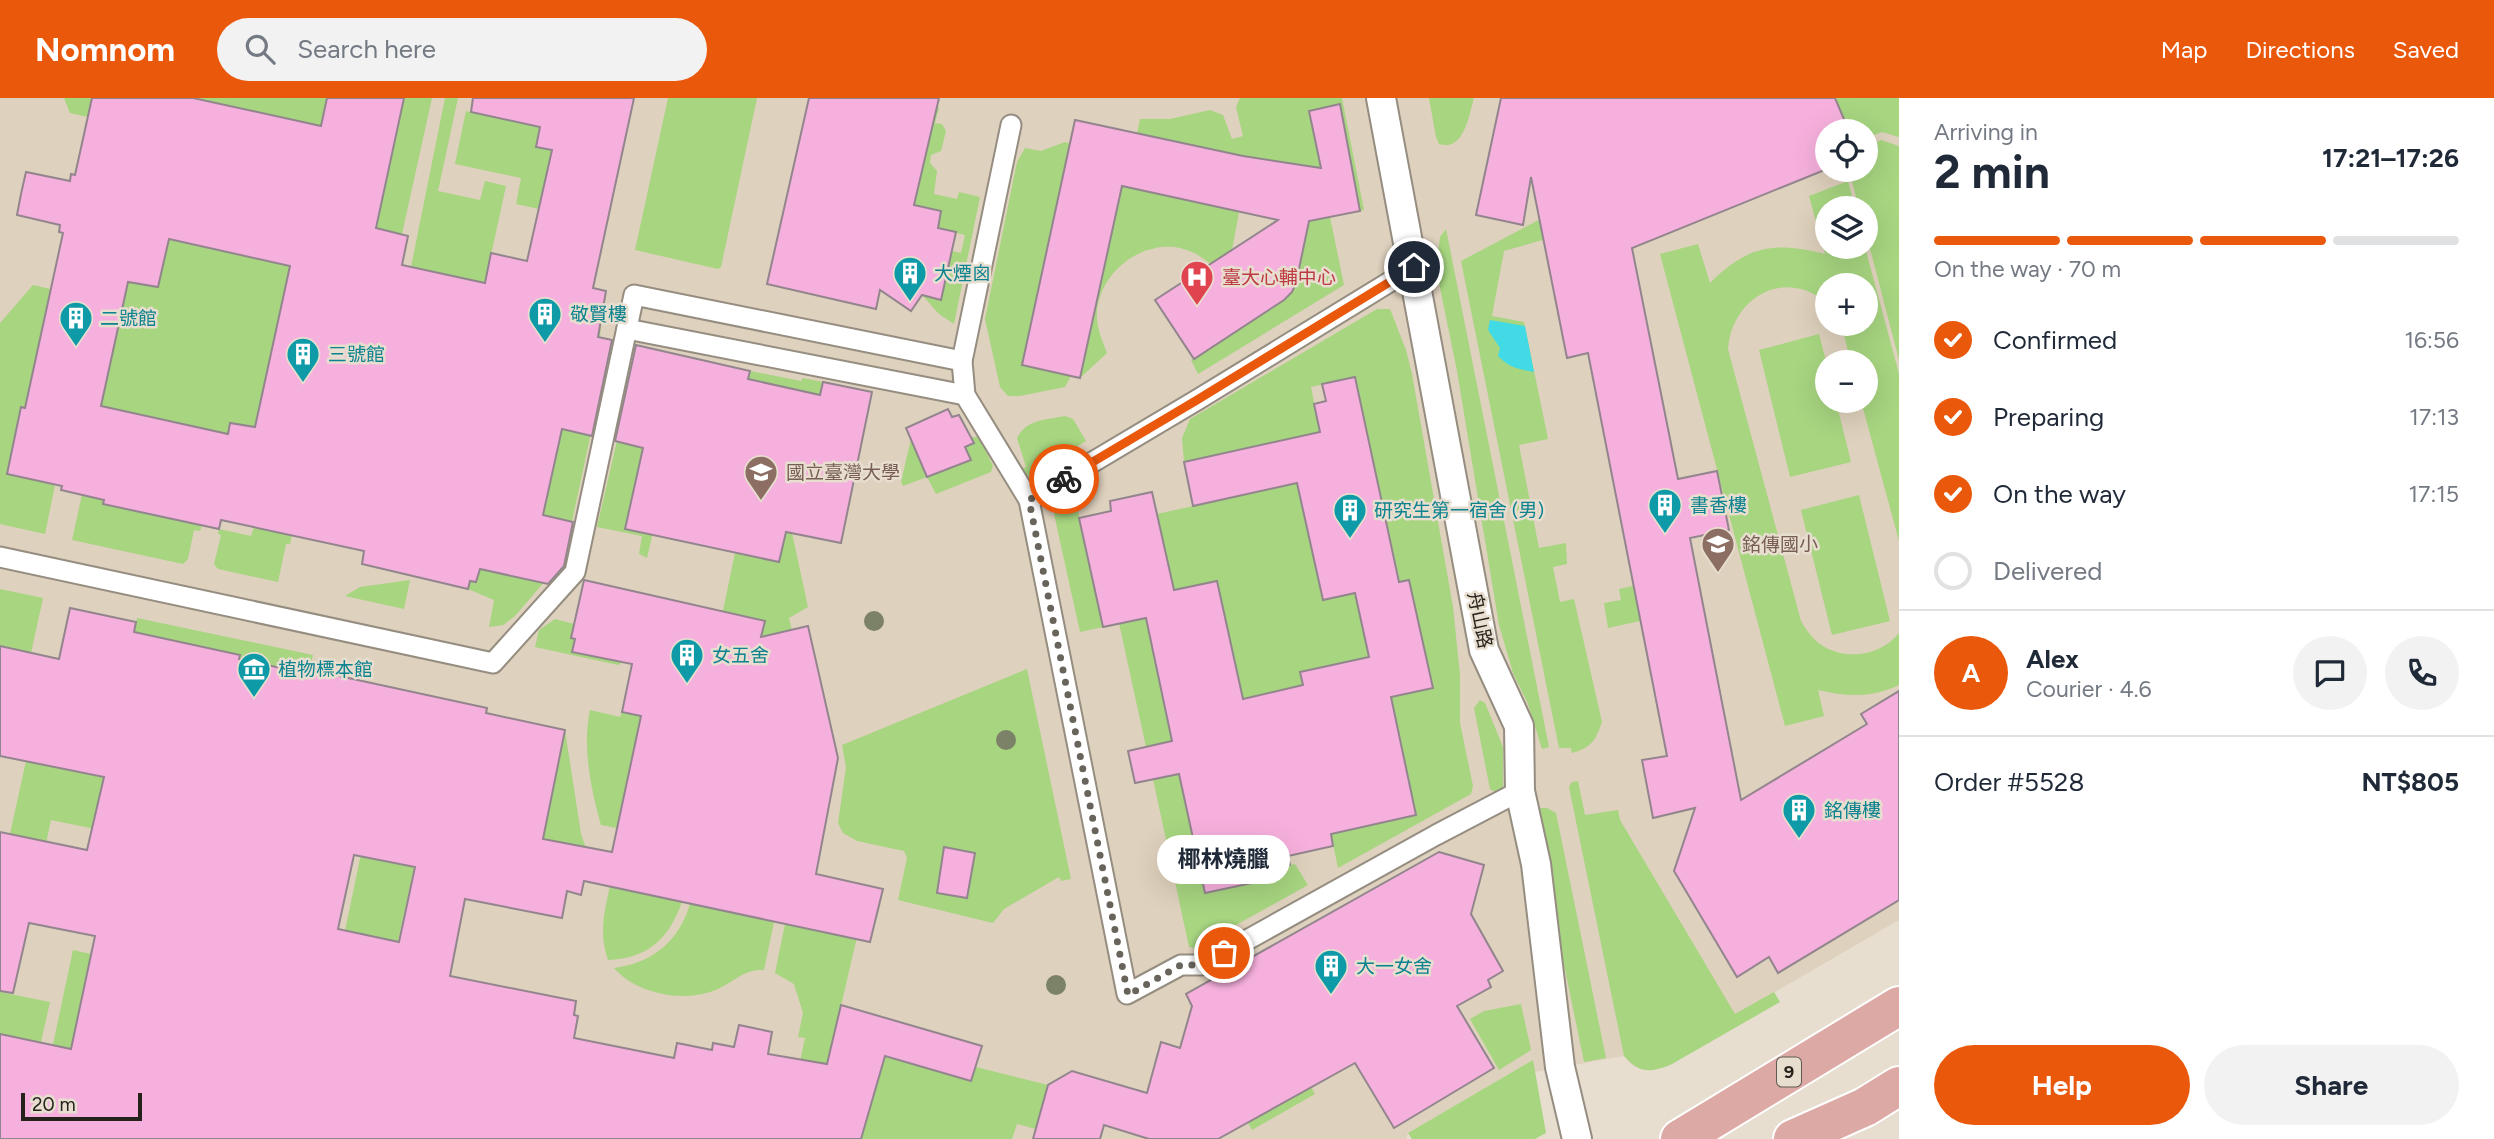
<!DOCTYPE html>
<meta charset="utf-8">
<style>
:root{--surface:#fff;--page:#f2f2f3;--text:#1f2937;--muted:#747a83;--line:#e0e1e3;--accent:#ea580c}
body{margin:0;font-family:Figtree,"Noto Sans TC",sans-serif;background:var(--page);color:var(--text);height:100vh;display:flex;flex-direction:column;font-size:26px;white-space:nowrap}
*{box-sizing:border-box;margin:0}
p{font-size:23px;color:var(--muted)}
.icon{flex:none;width:38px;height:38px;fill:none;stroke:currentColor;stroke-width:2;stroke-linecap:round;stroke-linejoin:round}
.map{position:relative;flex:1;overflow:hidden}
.drawer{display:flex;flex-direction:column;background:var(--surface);width:595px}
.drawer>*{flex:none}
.tools{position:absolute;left:1815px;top:21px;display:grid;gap:14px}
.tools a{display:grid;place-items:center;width:63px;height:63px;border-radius:50%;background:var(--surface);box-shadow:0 7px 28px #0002;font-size:35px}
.scale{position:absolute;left:21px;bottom:18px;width:121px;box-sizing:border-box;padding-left:7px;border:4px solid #25221c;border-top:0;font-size:19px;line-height:24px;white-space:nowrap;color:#25221c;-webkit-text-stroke:5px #e7decf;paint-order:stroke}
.pin{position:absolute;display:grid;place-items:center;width:60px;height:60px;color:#fff;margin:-30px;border:4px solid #fff;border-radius:50%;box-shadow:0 2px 7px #0007}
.courier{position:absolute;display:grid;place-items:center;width:70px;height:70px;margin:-35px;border:5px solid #ea580c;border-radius:50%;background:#fff;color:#222;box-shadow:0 2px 9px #0007}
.bubble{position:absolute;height:49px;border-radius:24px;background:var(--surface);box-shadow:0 7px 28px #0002;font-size:23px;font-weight:700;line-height:49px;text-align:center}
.head em{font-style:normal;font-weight:700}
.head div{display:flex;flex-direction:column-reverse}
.head{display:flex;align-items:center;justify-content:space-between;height:119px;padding:0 35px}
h1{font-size:46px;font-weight:700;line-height:52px}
.bar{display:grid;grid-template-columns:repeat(4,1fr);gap:10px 7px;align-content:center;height:84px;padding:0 35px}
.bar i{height:9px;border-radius:5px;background:var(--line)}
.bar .current{background:var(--accent)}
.bar p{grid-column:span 4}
.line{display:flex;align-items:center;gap:18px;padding:0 35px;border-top:2px solid var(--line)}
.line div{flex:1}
.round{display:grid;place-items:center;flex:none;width:74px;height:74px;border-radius:37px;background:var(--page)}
ol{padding:0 35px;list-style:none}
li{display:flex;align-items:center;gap:21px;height:77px}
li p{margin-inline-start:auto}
li .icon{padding:7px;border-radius:50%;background:var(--accent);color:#fff;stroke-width:4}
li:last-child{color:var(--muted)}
li i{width:38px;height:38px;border:4px solid var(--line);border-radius:50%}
.action{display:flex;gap:14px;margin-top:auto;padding:14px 35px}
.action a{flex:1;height:80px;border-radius:42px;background:var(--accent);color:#fff;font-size:28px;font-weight:700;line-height:80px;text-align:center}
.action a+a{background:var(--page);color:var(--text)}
header{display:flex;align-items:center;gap:42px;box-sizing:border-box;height:98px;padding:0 35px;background:var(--accent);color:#fff}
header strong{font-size:33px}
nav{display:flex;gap:38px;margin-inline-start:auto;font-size:24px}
.search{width:490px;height:63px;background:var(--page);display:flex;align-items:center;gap:18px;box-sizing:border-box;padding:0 24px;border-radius:38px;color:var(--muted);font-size:26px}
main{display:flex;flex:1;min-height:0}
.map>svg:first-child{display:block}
.built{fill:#ded1bd;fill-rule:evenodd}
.green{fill:#a7d580}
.water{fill:#42dae5}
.building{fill:#f6b0dd;stroke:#93858d;stroke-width:2;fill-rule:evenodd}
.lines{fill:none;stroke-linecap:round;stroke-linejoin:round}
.service-casing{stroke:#958d80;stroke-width:23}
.pedestrian-casing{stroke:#958d80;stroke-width:32}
.primary-casing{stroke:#fff;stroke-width:42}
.service{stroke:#fff;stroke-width:19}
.pedestrian{stroke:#fff;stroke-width:28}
.primary{stroke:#dca9a4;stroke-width:38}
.tree{fill:#7c8268}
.done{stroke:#69645b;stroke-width:7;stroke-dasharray:0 12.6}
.route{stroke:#ea580c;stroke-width:9}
.labels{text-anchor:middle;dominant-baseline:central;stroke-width:5;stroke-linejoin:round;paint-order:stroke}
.shield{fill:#e7decf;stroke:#5f5a52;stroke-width:2}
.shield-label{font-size:18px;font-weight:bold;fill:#25221c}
.culture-label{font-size:19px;fill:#0d838f;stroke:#e7decf;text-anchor:start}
.health-label{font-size:19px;fill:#be3a42;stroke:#e7decf;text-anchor:start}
.education-label{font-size:19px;fill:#785e54;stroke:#e7decf;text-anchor:start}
.street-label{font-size:19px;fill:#25221c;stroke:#e7decf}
</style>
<header>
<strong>Nomnom</strong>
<div class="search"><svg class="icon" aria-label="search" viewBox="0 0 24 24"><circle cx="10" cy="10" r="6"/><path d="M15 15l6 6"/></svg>Search here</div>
<nav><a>Map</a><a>Directions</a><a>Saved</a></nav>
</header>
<main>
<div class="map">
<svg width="1899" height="1041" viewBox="0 0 1899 1041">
<rect width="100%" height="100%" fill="#e7decf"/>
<path class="built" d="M0,0H1899V822L1642,971L1633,968L1624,958L1535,974L1533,962L1408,1035L1406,1041H0ZM1827,33H1866V72H1827ZM1827,110H1866V149H1827ZM1827,187H1866V226H1827ZM1827,264H1866V303H1827Z"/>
<g class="green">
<path d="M64,0H92L88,19L70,15Z"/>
<path d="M193,0H327L296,141L249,84L263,15Z"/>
<path d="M404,0H432L402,136L376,130Z"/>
<path d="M445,0H458L438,93L480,102L485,83L506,88L485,185L411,169Z"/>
<path d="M668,0H757L721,169L718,171L635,152Z"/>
<path d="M932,0L939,10L935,25L942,26L946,33L941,53L931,57L930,65L937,73L934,96L957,101L959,94L980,99L954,226L939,216L922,197L941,201L952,153L961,155L965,137L938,130L914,107L937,10Z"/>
<path d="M1240,0H1342L1364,112L1330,119L1344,187L1198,276L1191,262L1284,202L1292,194L1318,79L1243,58L1137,35L1140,21H1170L1210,12L1223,17L1232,41L1243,38L1236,9Z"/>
<path d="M1429,0H1474C1469,17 1464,54 1439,46L1436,39Z"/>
<path d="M1835,0H1899V39L1882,34L1866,40V33H1849Z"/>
<path d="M466,13L556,33L539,35L536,48L552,52L539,111L516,106L521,80L455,66Z"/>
<path d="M1881,42L1899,48V262L1866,135V110H1859L1849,72H1866V65L1868,63L1866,49Z"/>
<path d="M1065,44L1070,46L1022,267L1071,278L1065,289L1020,298H1008L1000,289L985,221L1017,64L1025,50L1041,53Z"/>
<path d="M1848,83L1855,110H1827V149H1865L1899,276V443L1861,303H1866V264H1851L1841,226H1866V187H1827V205C1785,169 1732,199 1728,251L1801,523C1807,533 1813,542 1823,548C1847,563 1882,557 1899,535V587C1872,600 1847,599 1818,592L1824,618L1785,628L1660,156L1698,146L1710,185C1747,148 1774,143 1825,156L1809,98Z"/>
<path d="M1122,88L1239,114L1232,152L1211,166C1205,162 1199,157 1192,154C1151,135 1100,170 1097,214C1096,229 1102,242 1107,255L1080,280Z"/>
<path d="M1552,115L1560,137L1504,153L1492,218L1524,224L1548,341L1519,347L1539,450L1566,445L1567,466L1553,469L1560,504L1574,501L1602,624C1596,642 1591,650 1572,655L1571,650H1559L1461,163Z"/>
<path d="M1446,131L1549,649L1542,651L1528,606L1513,575L1499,527L1457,273L1438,180L1437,164L1440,139Z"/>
<path d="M160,140L290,168L249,358L231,424L221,422L241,327L230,325L228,336L123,313L97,325L128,183L158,189L162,171Z"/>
<path d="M33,187L50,191L25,310L21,309L7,376L55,387L45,436L0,426V225Z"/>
<path d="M1377,211H1390L1406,252L1412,276L1453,509L1460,577V625L1473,688L1471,696L1338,770L1331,736L1370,727L1414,709L1397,628L1343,610L1432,590L1400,484L1355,279L1311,289L1320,334L1184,364L1182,340L1190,321Z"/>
<path d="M587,214L602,218L599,249L609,251L564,461L515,518L503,527L489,529L494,502L468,491L470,483L477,484L480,471L530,481Z"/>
<path d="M1819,236L1827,267V303H1836L1851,364L1790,379L1759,252Z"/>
<path d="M750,273L801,283L803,280L823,284L792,435L808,509L789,520L822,661L715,551L735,455L779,464L787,428L802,293L748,281Z"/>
<path d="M1065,318L1073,321L1086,343L1027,379L1022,371L1026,369L1017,340C1027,321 1045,322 1065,318Z"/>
<path d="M979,339L993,368L991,374L936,396L927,379L903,388L901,384L911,341Z"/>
<path d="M617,343L643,349L653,434L647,460L639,456L642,438L597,429Z"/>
<path d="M1297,385L1323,502L1355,495L1369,559L1303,587L1243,600L1217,483L1174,492L1157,416Z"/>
<path d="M1073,390L1103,529L1080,534L1054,416Z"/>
<path d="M83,392L105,397L103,406L202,427L200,433L194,432L188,461L183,466L72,442Z"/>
<path d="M1859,397L1890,523L1832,537L1801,412Z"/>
<path d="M254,429L292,437L290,446H286L278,484L218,471L214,466L221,437L218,436L219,431L251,438Z"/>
<path d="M410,482L404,511L345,498L360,489Z"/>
<path d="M1633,488L1640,523L1608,530L1604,505L1621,502L1619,491Z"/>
<path d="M0,491L43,500L31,555L0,548Z"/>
<path d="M137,520L313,557L311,565L318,567L316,574L309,576L239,561L240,558L134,534Z"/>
<path d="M1146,520L1172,643L1146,649L1119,525Z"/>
<path d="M555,521L574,526L571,540L575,541L572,554L611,562L614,549L635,557L618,567L535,549L539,532Z"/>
<path d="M1027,571L1071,781L1061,783L1059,779L1004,811L993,825L898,802L907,760L904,753L857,743L843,735L838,725L846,669L842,647Z"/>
<path d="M1480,602L1485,605L1503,649V690L1495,694L1490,691L1474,610Z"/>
<path d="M590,612L620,619L622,614L641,618L617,730L601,727C591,691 582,649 590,612Z"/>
<path d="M565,632L581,736L589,759L576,747L543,741Z"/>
<path d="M26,663L187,698L139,740L51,722L42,764L10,736Z"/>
<path d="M1179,675L1205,795L1252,785L1250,775L1295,766L1308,787L1195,850L1189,849L1153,681Z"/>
<path d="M1578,683L1585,717L1618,712L1620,722L1735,916L1774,894L1780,904L1672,966C1651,975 1640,976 1624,958L1569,689L1572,684Z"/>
<path d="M1540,710H1547L1556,715L1606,960L1584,964L1534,720Z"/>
<path d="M363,746L418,751L398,843L345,833Z"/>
<path d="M848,784L869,788L811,1036L784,1041L805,940L798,939L803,915L794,886L775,875L785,826L836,837Z"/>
<path d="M610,788L682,804C668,842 648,860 608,862C599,833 604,817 610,788Z"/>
<path d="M690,806L774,824L764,872C745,871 736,882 720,890C688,906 637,897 614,870C653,865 679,843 690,806Z"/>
<path d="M73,852L91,856L51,1041H33Z"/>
<path d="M0,894L50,904L41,944L0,936Z"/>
<path d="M1521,906L1531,952L1499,972L1470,921L1484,913Z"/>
<path d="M889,945L931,972L971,983L976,969L1048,987L1036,1031L1017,1026L1012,1041H861Z"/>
<path d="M1533,962L1546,1035L1535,1041H1412L1408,1035Z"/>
<path d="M1311,989L1315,996L1252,1032L1248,1025Z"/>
</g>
<path class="water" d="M1490,222L1525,228L1534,274C1519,271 1509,270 1498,258L1500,250L1488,232Z"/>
<g class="building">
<path d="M92,0H193L321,28L327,0H404L376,130L408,138L402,167L485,185L491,155L527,163L552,52L536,49L540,29L471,14L473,0H634L593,190L606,193L598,239L612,242L592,338L562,331L543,417L573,424L564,468L548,486L480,471L476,484L470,483L468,491L362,466L364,453L221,422L219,431L103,406L104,402L61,392L62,388L7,376L21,309L25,310L63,135L59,134L60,127L17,117L21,96L26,74L70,83L71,76L75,77ZM169,141L290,168L255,329L230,325L228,336L101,308L128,184L158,189Z"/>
<path d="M809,0H939L914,107L941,113L938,130L956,134L941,202L922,197L911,213L880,192L876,211L767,186Z"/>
<path d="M1501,0H1835L1849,33H1827V71L1632,150L1678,381L1717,373L1729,432L1690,440L1741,702L1867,626L1861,616L1899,593V802L1778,875L1769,859L1737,879L1674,773L1695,710L1653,720L1642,662L1667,658L1588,255L1567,260L1531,79L1523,127L1476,117Z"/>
<path d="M1340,6L1360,113L1309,123L1296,185L1292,194L1284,202L1194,261L1155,202L1278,122L1122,88L1080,280L1022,267L1075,22L1243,58L1321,70L1309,13Z"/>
<path d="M636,247L750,273L748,281L820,297L823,284L872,294L841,445L786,434L779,464L625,431L643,350L615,343Z"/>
<path d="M1355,279L1399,484L1409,482L1433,590L1391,599L1416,717L1331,736L1333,748L1288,758L1290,767L1250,775L1252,785L1205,795L1179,676L1135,685L1128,653L1172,643L1146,520L1103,529L1079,420L1111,413L1110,403L1152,394L1174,492L1217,483L1243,601L1303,587L1300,574L1369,559L1355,495L1323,502L1297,385L1193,408L1184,364L1320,334L1314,306L1326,303L1322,286Z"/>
<path d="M948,311L952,319L959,317L974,345L965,349L971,362L927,379L906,330Z"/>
<path d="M584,482L765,523L761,539L808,528L838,660L816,776L883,791L870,844L584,783L581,797L567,793L562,820L465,801L450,878L576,903L574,917L578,918L574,940L674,960L677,945L712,952L713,945L734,949L739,927L772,934L768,956L827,966L841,907L982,948L971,983L885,958L861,1041H0V936L71,951L95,838L29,825L13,895L0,893V734L87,752L104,679L0,658V548L59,561L70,510L136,524L134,534L240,557L239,561L309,576L310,572L316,573L487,610L486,615L565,632L543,741L612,754L641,618L622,614L632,566L572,554L575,541L571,540ZM354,757L415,769L399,844L338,831Z"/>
<path d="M944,749L975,755L967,800L937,795Z"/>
<path d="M1439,754L1484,767L1471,816L1503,873L1488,882L1491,889L1457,908L1494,970L1394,1030L1355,965L1218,1041H1149L1104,1027L1100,1041H1033L1048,987L1072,973L1147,995L1161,944L1180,950L1192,908L1186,896Z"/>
</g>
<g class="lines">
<defs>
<g id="service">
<path d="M1011,27L962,263L965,297L1029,402L1127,896L1181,867H1202L1436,737L1520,693"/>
<path d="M627,231L965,297"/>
<path d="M1029,402L1197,302L1414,169"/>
<path d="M0,459L493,565L575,474L634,197L962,263"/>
</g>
<path id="pedestrian" d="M1381,0L1484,552L1519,628L1520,693L1536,766L1560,969L1577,1041"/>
<g id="primary">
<path d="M1680,1041L1899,908"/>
<path d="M1793,1041L1865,1009L1899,988"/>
</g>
</defs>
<use href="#service" class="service-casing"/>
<use href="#pedestrian" class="pedestrian-casing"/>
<use href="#primary" class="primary-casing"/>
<use href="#service" class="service"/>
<use href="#pedestrian" class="pedestrian"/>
<use href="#primary" class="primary"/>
</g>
<g class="tree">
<circle cx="874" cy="523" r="10"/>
<circle cx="1006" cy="642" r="10"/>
<circle cx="1056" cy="887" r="10"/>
</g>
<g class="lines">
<path class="done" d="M1064,381L1029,402L1128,897L1181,867H1202L1224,855"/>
<path class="route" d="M1064,381L1197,302L1414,169"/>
</g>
<defs>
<symbol id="building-pin" viewBox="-11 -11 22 30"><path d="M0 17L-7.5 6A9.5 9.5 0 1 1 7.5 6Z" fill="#0f9aa8" stroke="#e7decf"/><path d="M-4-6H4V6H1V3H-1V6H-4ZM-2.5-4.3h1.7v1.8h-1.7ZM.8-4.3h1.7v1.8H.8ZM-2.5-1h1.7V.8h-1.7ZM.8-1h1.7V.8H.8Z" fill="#fff"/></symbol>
<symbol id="hospital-pin" viewBox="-11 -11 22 30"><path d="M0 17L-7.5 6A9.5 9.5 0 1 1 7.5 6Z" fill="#e0444e" stroke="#e7decf"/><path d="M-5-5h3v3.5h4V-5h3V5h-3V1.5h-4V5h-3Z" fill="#fff"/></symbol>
<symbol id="university-pin" viewBox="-11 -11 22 30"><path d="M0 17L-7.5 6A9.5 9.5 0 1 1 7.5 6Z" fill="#8d6e63" stroke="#e7decf"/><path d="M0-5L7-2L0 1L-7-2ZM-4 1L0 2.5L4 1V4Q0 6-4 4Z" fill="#fff"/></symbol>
<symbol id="school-pin" viewBox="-11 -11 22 30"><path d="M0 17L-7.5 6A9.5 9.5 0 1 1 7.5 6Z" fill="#8d6e63" stroke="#e7decf"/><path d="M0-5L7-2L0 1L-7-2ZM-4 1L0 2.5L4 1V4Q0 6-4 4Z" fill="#fff"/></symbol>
<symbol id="museum-pin" viewBox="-11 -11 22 30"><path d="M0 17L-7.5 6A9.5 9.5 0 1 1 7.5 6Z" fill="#0f9aa8" stroke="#e7decf"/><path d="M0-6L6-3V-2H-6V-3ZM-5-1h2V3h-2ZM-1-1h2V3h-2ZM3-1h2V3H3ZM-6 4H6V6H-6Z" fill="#fff"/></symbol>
</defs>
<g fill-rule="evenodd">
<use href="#building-pin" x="891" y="156" width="38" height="52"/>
<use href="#hospital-pin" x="1178" y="160" width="38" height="52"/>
<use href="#building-pin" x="526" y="197" width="38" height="52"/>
<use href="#building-pin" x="57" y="201" width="38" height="52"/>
<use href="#building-pin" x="284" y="237" width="38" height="52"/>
<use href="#university-pin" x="742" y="355" width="38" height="52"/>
<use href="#building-pin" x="1646" y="388" width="38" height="52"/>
<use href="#building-pin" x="1331" y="393" width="38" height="52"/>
<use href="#school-pin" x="1699" y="427" width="38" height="52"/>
<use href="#building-pin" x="668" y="538" width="38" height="52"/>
<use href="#museum-pin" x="235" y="552" width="38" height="52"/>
<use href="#building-pin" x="1780" y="693" width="38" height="52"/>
<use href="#building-pin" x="1312" y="849" width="38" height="52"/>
</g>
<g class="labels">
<rect class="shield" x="1777" y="959.5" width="24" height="29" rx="5"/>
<g class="shield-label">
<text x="1789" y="974">9</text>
</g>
<g class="culture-label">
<text x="934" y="175">大煙囪</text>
<text x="570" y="216">敬賢樓</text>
<text x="100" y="220">二號館</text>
<text x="328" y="256">三號館</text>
<text x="1690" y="407">書香樓</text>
<text x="1374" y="412">研究生第一宿舍 (男)</text>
<text x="712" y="557">女五舍</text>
<text x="278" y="571">植物標本館</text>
<text x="1824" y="712">銘傳樓</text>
<text x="1356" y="868">大一女舍</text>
</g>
<g class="health-label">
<text x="1222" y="179">臺大心輔中心</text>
</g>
<g class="education-label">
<text x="786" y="374">國立臺灣大學</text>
<text x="1742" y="446">銘傳國小</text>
</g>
<g class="street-label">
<text transform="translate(1480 522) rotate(78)">舟山路</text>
</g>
</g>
</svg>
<div class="tools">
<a><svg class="icon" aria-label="locate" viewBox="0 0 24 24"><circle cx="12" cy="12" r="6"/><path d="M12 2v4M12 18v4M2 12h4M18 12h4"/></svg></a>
<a><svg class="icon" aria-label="layers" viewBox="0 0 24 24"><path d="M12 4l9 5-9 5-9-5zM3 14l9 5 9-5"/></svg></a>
<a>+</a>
<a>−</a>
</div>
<div class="scale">20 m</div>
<div class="pin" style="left:1224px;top:855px;background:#ea580c"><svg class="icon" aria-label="bag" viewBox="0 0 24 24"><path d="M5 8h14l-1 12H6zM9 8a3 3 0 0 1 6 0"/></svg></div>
<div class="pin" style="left:1414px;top:169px;background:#1f2937"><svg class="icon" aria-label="home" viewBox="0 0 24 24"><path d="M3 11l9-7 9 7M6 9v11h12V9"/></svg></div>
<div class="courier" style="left:1064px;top:381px"><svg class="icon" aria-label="bike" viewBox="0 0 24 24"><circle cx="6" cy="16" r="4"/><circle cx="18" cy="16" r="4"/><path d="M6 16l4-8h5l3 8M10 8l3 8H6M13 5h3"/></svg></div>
<div class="bubble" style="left:1157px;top:737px;width:133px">椰林燒臘</div>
</div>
<section class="drawer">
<div class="head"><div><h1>2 min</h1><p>Arriving in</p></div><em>17:21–17:26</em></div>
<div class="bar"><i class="current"></i><i class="current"></i><i class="current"></i><i></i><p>On the way · 70 m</p></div>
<ol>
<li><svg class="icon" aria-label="check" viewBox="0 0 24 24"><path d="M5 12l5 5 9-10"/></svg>Confirmed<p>16:56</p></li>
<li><svg class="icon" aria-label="check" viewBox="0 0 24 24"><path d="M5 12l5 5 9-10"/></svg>Preparing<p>17:13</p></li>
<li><svg class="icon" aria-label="check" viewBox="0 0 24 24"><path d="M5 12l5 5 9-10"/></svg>On the way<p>17:15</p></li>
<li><i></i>Delivered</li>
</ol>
<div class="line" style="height:126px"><b class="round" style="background:var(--accent);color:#fff">A</b><div><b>Alex</b><p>Courier · 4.6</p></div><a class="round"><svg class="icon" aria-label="chat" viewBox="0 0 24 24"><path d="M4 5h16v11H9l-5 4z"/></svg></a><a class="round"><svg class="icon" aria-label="phone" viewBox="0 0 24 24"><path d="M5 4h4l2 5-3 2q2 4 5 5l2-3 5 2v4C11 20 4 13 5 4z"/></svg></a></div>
<div class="line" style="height:91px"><div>Order #5528</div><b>NT$805</b></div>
<div class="action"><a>Help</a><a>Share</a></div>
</section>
</main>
